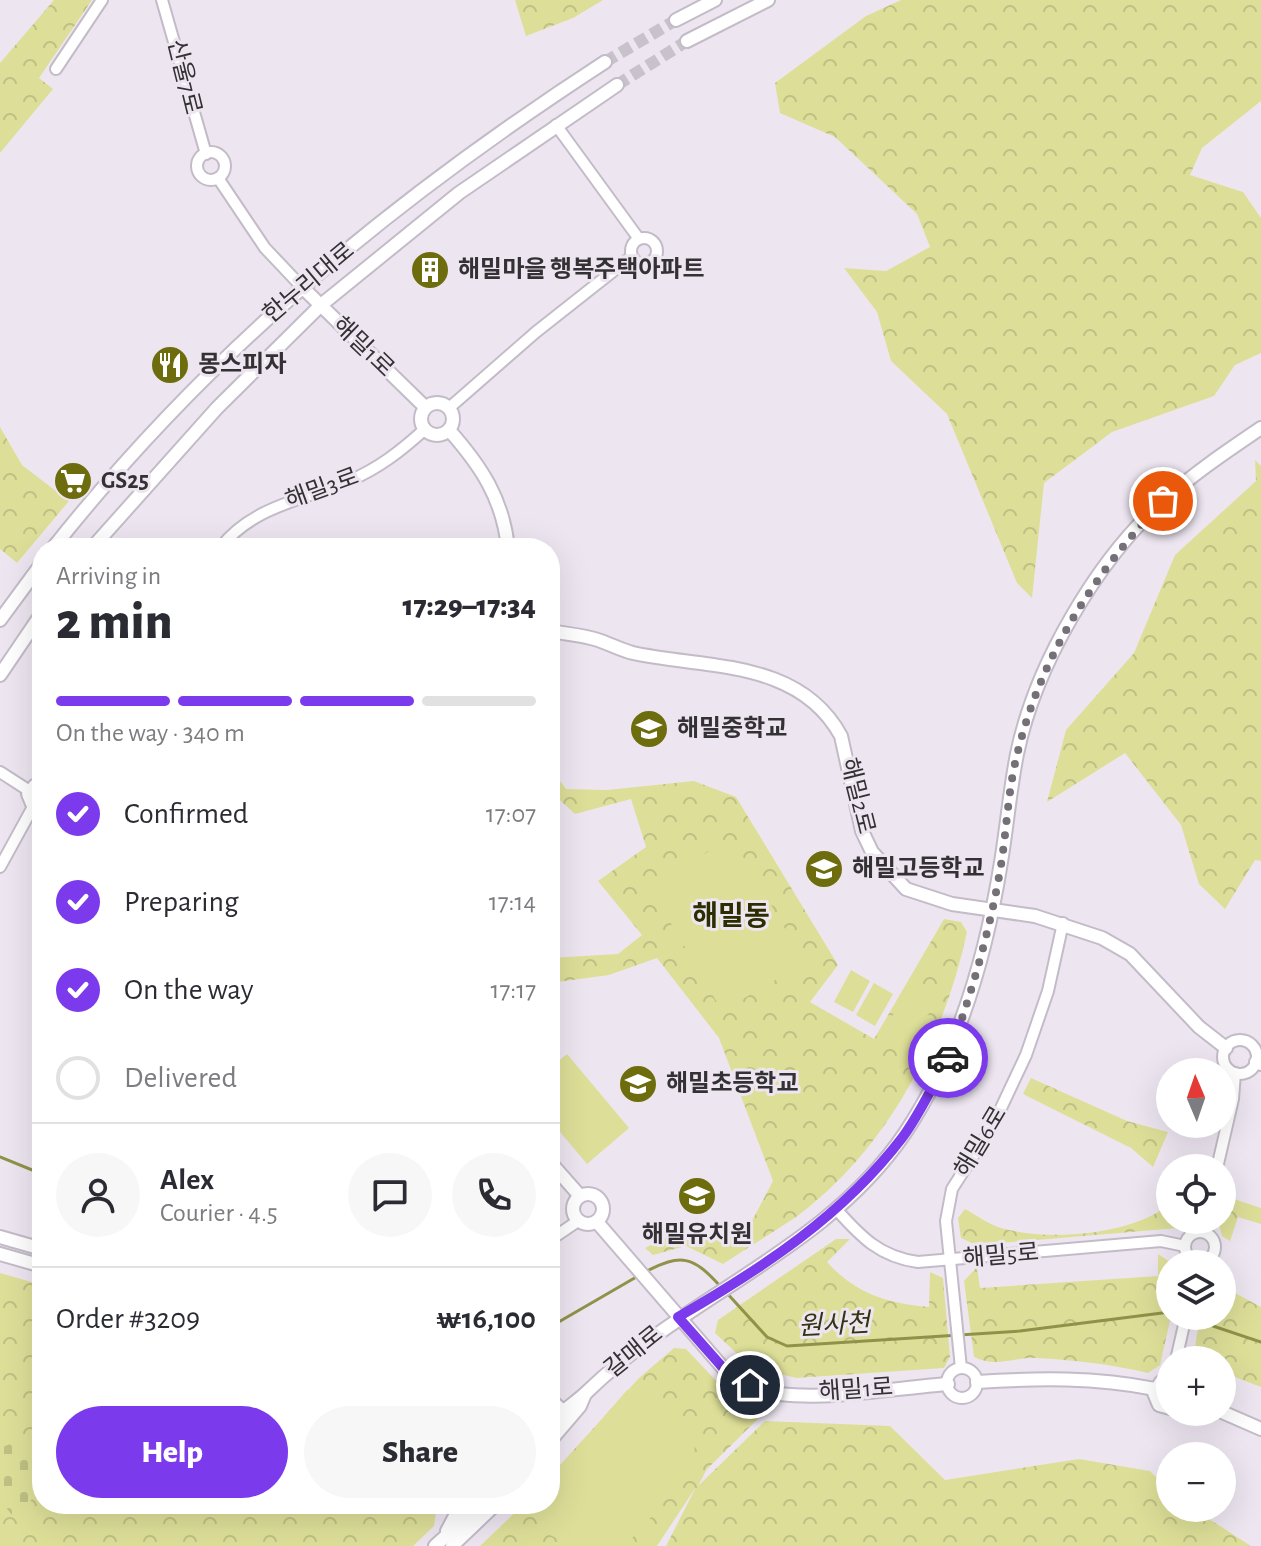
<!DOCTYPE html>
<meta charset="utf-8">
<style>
:root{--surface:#fff;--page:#f7f7f7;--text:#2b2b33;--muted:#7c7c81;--line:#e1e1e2;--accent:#7c3aed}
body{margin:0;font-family:"Alegreya Sans","Noto Sans KR",sans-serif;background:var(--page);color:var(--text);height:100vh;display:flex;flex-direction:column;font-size:30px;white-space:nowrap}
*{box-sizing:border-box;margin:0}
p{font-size:26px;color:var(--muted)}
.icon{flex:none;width:44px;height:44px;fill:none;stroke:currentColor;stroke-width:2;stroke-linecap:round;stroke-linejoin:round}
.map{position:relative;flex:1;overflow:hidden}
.details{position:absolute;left:32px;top:538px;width:528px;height:976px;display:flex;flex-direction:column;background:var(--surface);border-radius:32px;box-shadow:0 8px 32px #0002}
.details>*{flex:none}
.needle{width:52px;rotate:358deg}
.controls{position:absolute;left:1156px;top:1058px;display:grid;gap:16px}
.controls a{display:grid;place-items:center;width:80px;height:80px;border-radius:50%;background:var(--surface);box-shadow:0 8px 32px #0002;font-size:40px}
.pin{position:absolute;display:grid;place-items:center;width:68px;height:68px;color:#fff;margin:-34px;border:4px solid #fff;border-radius:50%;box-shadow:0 2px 8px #0007}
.courier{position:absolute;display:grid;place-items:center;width:80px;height:80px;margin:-40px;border:6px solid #7c3aed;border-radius:50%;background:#fff;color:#222;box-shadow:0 2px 10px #0007}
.overview em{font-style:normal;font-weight:800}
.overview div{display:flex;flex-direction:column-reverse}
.overview{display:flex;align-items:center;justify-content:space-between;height:136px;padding:0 24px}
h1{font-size:52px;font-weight:800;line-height:60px}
.bar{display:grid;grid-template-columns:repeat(4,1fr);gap:12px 8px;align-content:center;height:96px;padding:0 24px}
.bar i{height:10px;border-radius:6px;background:var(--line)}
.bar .active{background:var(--accent)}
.bar p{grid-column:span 4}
.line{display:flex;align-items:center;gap:20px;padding:0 24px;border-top:2px solid var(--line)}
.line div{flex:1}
.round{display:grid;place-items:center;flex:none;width:84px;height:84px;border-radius:42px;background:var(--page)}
ol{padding:0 24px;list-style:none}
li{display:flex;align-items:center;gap:24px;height:88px}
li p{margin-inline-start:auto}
li .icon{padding:8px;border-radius:50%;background:var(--accent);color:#fff;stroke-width:4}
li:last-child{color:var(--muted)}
li i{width:44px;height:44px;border:4px solid var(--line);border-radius:50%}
.cta{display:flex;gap:16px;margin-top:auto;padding:16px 24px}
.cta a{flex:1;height:92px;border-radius:48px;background:var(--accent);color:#fff;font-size:32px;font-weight:800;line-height:92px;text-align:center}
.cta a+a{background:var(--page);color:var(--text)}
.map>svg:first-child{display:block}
.forest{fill:url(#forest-crowns)}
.cemetery{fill:url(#cemetery-stones)}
.garden{fill:#dddf98}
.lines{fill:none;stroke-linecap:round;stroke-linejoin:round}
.stream{stroke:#919249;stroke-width:3}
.tertiary-tunnel{stroke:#c8c2cb;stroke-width:12;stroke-dasharray:12 6;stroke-linecap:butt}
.minor-casing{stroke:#c3bcc8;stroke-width:14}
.tertiary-casing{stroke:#c3bcc8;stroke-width:16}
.minor{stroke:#fff;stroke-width:10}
.tertiary{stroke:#fff;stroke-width:12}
.done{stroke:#757077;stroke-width:8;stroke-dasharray:0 14.4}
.route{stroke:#7c3aed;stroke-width:10}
.labels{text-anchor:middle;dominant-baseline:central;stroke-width:6;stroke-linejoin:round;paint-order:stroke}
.street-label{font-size:24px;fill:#343135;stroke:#ede6f1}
.poi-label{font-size:24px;font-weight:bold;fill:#343135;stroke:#ede6f1;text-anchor:start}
.water-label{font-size:26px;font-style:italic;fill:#333413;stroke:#ede6f1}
.quarter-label{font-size:28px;font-weight:bold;fill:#2d2d02;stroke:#ede6f1}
</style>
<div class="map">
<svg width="1261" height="1546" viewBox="0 0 1261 1546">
<defs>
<pattern id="forest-crowns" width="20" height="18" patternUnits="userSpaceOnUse" patternTransform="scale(2)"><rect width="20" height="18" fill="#dddf98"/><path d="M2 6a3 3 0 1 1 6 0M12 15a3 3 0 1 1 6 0" fill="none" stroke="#bec084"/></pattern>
<pattern id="cemetery-stones" width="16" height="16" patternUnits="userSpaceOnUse" patternTransform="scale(2)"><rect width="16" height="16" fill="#dddf98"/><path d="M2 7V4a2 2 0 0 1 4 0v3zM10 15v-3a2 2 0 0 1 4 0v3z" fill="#bec084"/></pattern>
</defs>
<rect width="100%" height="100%" fill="#ede6f1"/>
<g class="forest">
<path d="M54,0H92L39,78L53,89L0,153V63Z"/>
<path d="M515,0H603L573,18L526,36Z"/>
<path d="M901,0H1261V101L1202,148L1190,175L1243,192L1261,218V353L1235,365L1214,396L1112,432L1044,483L1032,598L1017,583L947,414L891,361L877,312L844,268L886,271L930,247L917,214L835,137L780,113L775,83L866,16Z"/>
<path d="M0,427L22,465L69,501L17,563L0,549Z"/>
<path d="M1255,460L1261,466V861L1255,860L1225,909L1199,884L1181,825L1125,753L1047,802L1066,730L1134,653L1175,555L1256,481Z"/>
<path d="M550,768L566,789L607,790L694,781L736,797L838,965L810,1002L874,1039L944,919L961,922L967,932C944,1040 887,1150 796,1217C772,1233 747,1248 723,1264L686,1246L653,1255L645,1248L674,1233L728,1232L753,1219L773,1181L719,1038L657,958L609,975L550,983V958L618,954L642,935L598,881L646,847L631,799L575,814L550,791Z"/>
<path d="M1031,1078L1127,1121L1168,1132L1153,1167L1131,1148L1023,1094Z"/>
<path d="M1225,1196L1261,1208V1224L1238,1217L1230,1241L1222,1236L1218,1221L1222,1220Z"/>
<path d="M1170,1204V1220H1186L1178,1228L976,1245L961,1238L958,1218L965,1209C976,1215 987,1223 998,1227C1045,1242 1130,1236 1170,1204Z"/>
<path d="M836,1239H850L827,1262C856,1294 887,1303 929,1307L930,1272L943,1278L950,1357L944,1368L796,1378L750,1366L715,1333L718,1320Z"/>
<path d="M1158,1254L1173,1264H1170L1171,1316L1160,1365L1148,1373C1110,1364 1074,1360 1035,1358C1013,1357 995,1368 974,1357L964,1281L977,1267L980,1288L1158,1276Z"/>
<path d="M0,1273L42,1285V1504H437L434,1526L413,1546H0Z"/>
<path d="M1222,1286L1261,1307V1387L1222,1372V1360H1193L1200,1316H1222Z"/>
<path d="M674,1348L686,1349L722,1387L765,1412L707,1469L698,1486L765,1421L890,1426L945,1480L1079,1459L1150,1471L1170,1492V1508H1192L1251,1546H666L696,1487L657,1546H480L524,1504H550V1476L639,1378Z"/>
</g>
<path class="cemetery" d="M18,1441H39L42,1445V1488L25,1507L12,1515L0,1500V1448Z"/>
<g class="garden">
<path d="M732,838L805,963L722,1011L649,886Z"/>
<path d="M851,970L870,981L853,1012L834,1002Z"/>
<path d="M874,983L893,994L875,1026L856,1015Z"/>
<path d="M907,991L933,1006L907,1051L881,1036Z"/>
<path d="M567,1054L629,1128L587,1164L550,1120V1068Z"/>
<path d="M646,1389C660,1401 678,1412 690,1426C715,1457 645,1522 625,1546C597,1546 524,1546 536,1504H550V1480L627,1390Z"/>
</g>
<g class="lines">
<g class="stream">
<path d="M0,1157L42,1174"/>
<path d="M645,1272C681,1253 693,1256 720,1286"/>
<path d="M725,1291L767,1337L787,1346L1020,1331L1170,1312"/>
<path d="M1189,1318L1261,1342"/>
<path d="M550,1327L638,1276"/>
</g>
<g class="tertiary-tunnel">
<path d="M605,62L676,20"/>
<path d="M617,85L687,41"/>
</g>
<defs>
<g id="minor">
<path d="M162,0L206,154"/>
<path d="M56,69L102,0"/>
<path d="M556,125L639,239"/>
<circle cx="211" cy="166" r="14"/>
<path d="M218,178L265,248L301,286"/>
<circle cx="644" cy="251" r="13"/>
<path d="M449,408L536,332L631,257"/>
<path d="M220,548C253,506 303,500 349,481C379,468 401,451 425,429"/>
<path d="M0,772L28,790"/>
<path d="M42,784L34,785L27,794L31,804L42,806"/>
<path d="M0,867L34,805"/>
<circle cx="1240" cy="1057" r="17"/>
<path d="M1217,1168L1233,1099L1235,1073"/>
<path d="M836,1209C861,1237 880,1257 918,1262L1161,1241L1185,1246"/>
<circle cx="1200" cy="1247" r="15"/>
<path d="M550,1240L578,1221"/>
<path d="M1176,1360L1186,1316"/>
<path d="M961,1368L946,1221L952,1189L994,1123L1026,1055L1048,991L1063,923"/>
<circle cx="962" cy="1383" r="15"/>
<path d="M550,1398L562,1409"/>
</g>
<g id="tertiary">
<path d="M676,20L715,0"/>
<path d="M687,41L768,0"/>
<path d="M301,286L425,407"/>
<circle cx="437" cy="419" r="16"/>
<path d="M449,430C481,466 503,499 508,548"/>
<path d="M53,548C210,350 394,199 605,62"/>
<path d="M92,548L217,408L321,305L459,193L617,85"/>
<path d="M0,620L42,563"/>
<path d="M550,631C566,634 583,635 598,640C610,644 621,650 633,653C707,669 799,659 841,736L862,831L872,852L906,889L952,904L1035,916L1102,938L1130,954L1199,1027L1226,1048"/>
<path d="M0,675L42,613"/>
<path d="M1256,1062L1261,1064"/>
<path d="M550,1162L580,1196"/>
<circle cx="588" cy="1209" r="15"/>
<path d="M597,1222L724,1369C742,1380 759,1391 780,1394C832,1400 895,1388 948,1384"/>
<path d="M0,1237L42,1249"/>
<path d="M0,1254L42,1266"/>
<path d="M1170,1381L1161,1382L1154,1393L1159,1405L1170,1408"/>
<path d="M977,1382C1038,1378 1095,1377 1155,1389"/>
<path d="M1222,1412L1261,1429"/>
<path d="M550,1424C562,1410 576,1403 588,1391C687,1295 826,1250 905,1133C959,1052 986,957 1001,862C1007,826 1010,789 1017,754C1035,666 1096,561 1163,501C1193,474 1227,451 1261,428"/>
<path d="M550,1441L580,1406L585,1394"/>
<path d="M447,1531L455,1516V1504"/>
<path d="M435,1546L481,1504"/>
<path d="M452,1546L496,1504"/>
</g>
</defs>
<use href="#minor" class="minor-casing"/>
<use href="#tertiary" class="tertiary-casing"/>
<use href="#minor" class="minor"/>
<use href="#tertiary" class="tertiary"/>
</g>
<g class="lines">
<path class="done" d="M948,1058C971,996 990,931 1001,865C1007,828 1008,788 1018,751C1042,654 1095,573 1163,501"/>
<path class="route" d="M750,1385L724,1369L678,1317C763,1268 842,1216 902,1138C920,1114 933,1085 948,1058"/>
</g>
<defs>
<symbol id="building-disc" viewBox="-11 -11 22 22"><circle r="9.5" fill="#6d6d0d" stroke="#ede6f1"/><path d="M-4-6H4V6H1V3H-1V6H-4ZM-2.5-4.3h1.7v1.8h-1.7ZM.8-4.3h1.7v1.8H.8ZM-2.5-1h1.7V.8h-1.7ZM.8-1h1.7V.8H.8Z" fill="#fff"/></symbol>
<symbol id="restaurant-disc" viewBox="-11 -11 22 22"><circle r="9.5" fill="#6d6d0d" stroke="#ede6f1"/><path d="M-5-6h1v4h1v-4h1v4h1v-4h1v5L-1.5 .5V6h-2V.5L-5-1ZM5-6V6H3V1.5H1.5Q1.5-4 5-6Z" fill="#fff"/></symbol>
<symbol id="supermarket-disc" viewBox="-11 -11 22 22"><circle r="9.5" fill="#6d6d0d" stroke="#ede6f1"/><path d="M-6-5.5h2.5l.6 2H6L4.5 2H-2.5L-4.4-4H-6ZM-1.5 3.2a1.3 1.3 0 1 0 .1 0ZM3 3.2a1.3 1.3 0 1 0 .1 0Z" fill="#fff"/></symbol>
<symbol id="school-disc" viewBox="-11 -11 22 22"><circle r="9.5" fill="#6d6d0d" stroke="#ede6f1"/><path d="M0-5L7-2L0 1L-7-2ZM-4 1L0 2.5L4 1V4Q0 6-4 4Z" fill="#fff"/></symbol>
</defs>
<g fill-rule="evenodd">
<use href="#building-disc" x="408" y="248" width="44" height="44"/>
<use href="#restaurant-disc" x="148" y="343" width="44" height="44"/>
<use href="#supermarket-disc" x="51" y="459" width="44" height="44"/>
<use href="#school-disc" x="627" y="707" width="44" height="44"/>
<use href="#school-disc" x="802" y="847" width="44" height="44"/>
<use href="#school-disc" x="616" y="1062" width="44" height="44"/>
<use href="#school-disc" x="675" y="1174" width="44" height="44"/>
</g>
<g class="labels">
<g class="street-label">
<text transform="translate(184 77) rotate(76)">산울7로</text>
<text transform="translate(309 283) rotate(-40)">한누리대로</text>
<text transform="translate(363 347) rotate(44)">해밀1로</text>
<text transform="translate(322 489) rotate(-20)">해밀3로</text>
<text transform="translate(857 796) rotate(76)">해밀2로</text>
<text transform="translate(981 1142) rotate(-59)">해밀6로</text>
<text transform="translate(1001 1256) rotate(-5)">해밀5로</text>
<text transform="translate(634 1352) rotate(-39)">갈매로</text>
<text transform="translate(856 1390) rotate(-4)">해밀1로</text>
</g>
<g class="poi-label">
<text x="458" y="270">해밀마을 행복주택아파트</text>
<text x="198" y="365">몽스피자</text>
<text x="101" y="481">GS25</text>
<text x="677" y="729">해밀중학교</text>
<text x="852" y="869">해밀고등학교</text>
<text x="666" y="1084">해밀초등학교</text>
<text x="697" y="1235" text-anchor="middle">해밀유치원</text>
</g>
<g class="water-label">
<text transform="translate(834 1325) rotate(-3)">원사천</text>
</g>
<g class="quarter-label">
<text x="731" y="917">해밀동</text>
</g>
</g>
</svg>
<div class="controls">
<a><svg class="needle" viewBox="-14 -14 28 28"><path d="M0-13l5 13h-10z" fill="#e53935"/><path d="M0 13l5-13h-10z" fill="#7c7c81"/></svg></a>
<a><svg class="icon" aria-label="locate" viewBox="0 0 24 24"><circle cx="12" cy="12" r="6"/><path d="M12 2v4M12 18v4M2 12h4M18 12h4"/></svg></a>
<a><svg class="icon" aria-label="layers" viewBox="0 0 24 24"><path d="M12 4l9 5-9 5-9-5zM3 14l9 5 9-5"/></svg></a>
<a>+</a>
<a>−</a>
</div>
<div class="pin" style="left:1163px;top:501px;background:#ea580c"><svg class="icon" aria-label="bag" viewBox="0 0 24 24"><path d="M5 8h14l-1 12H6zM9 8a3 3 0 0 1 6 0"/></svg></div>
<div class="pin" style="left:750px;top:1385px;background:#1f2937"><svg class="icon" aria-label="home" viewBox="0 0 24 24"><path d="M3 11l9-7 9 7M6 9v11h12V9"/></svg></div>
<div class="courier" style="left:948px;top:1058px"><svg class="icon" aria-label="car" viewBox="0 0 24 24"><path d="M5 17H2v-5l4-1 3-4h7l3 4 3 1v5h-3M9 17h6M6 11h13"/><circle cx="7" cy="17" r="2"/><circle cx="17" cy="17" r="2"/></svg></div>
<section class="details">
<div class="overview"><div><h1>2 min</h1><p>Arriving in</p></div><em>17:29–17:34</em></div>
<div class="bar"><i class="active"></i><i class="active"></i><i class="active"></i><i></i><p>On the way · 340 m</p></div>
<ol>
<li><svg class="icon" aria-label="check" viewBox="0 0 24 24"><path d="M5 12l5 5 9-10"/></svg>Confirmed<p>17:07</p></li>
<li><svg class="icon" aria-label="check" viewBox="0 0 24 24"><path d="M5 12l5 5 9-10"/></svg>Preparing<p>17:14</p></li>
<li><svg class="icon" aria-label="check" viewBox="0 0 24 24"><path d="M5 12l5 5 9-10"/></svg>On the way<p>17:17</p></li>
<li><i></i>Delivered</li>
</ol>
<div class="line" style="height:144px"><a class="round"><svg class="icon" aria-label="person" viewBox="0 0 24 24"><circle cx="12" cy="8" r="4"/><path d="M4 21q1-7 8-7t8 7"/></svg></a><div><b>Alex</b><p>Courier · 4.5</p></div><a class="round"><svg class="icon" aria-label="chat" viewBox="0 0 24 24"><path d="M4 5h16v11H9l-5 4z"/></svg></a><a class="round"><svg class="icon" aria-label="phone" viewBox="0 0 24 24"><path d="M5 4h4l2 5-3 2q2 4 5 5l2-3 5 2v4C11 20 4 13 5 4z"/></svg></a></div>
<div class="line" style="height:104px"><div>Order #3209</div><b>₩16,100</b></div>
<div class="cta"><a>Help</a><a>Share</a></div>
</section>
</div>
